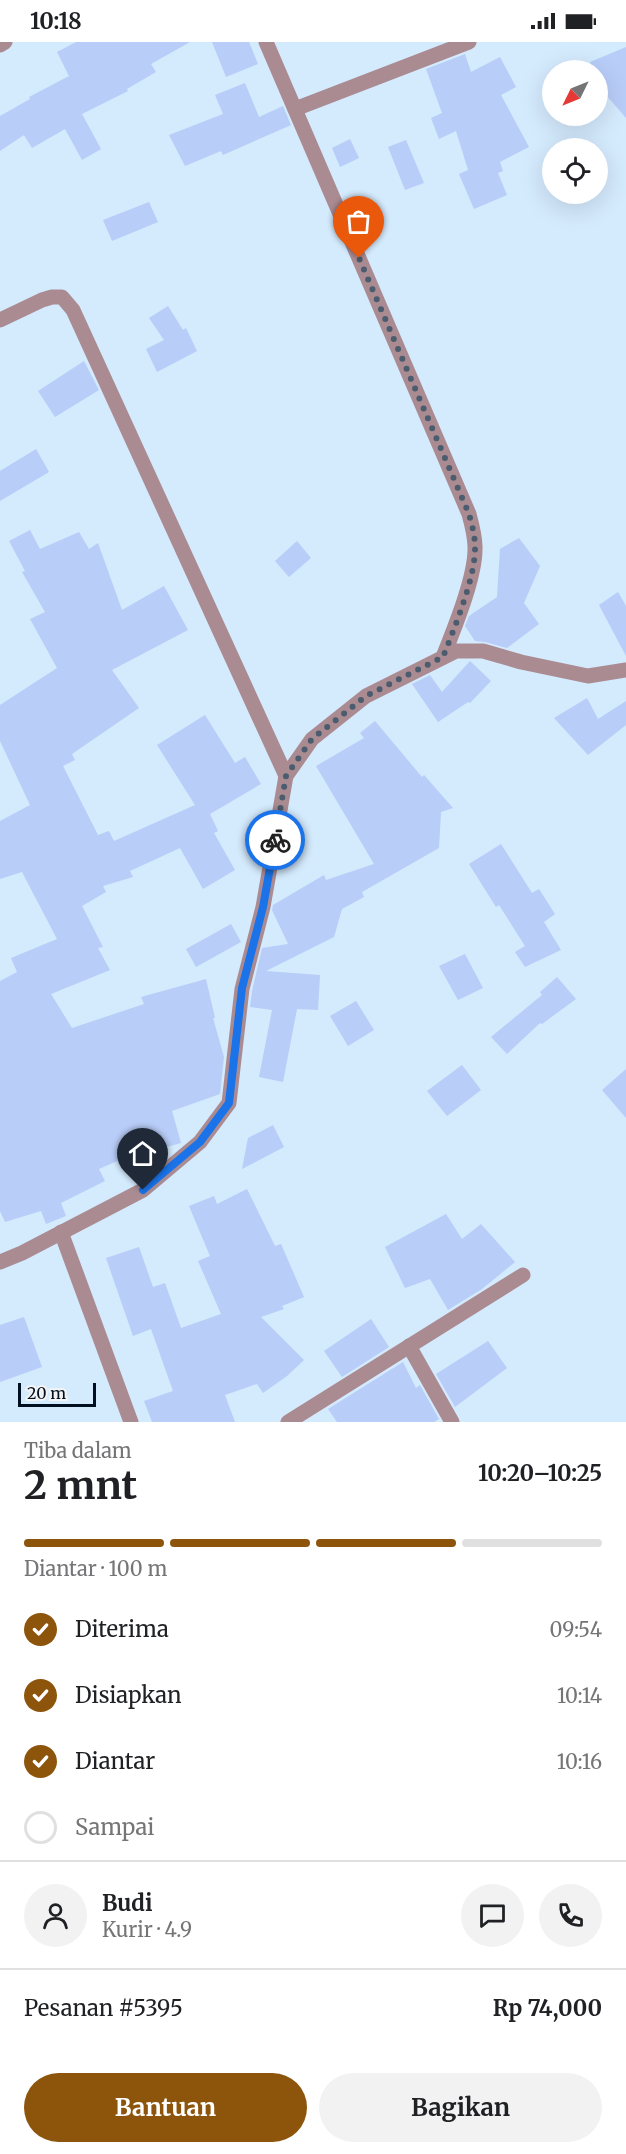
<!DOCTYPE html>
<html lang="id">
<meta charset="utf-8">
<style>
:root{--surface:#fff;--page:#f2f2f2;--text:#202124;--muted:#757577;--line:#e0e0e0;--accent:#8d540c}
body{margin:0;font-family:Merriweather,serif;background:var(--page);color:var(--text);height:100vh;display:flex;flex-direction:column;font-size:22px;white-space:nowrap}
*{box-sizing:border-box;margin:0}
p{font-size:20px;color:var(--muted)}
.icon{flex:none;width:33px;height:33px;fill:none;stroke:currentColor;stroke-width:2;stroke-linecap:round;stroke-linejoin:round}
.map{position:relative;height:1380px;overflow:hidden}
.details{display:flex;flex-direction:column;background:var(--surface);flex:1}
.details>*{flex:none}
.needle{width:39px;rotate:227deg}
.buttons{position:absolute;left:542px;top:18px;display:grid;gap:12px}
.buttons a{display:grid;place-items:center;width:66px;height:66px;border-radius:50%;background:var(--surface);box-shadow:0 6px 24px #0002;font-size:30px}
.scale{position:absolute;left:18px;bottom:15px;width:78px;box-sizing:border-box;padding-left:6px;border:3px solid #001020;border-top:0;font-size:16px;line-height:21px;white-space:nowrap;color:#001020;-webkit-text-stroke:4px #f4f4f4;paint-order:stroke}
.pin{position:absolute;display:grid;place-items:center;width:51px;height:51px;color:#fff;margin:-62px -26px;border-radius:50% 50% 50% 0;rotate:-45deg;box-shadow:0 0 6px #0007}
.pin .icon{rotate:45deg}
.courier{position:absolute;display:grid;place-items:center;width:60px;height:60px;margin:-30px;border:4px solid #1a73e8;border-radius:50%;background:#fff;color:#222;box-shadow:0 2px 8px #0007}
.head em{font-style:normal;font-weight:700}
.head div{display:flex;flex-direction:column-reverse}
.head{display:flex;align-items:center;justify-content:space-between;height:102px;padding:0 24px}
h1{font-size:39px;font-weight:700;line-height:45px}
.bar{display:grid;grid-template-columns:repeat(4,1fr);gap:9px 6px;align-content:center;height:72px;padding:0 24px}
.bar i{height:8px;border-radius:4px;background:var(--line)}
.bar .active{background:var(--accent)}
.bar p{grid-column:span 4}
.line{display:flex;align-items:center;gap:15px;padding:0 24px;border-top:2px solid var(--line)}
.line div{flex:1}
.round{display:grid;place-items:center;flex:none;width:63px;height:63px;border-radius:32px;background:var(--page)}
ol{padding:0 24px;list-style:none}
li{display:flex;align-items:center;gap:18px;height:66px}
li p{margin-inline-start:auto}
li .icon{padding:6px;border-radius:50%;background:var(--accent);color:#fff;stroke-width:4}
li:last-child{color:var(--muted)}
li i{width:33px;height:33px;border:3px solid var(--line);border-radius:50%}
.action{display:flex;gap:12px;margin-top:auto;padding:12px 24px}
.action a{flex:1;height:69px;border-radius:36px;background:var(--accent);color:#fff;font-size:24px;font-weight:700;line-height:69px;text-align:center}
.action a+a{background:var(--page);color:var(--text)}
.status{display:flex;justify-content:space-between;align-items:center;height:42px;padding:0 30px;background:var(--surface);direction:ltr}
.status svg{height:16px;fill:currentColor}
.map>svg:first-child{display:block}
.building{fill:#b8cdf8}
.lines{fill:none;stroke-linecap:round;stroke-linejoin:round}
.minor{stroke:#ab8b92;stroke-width:15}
.done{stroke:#4a5c6d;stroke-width:6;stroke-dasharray:0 10.8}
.route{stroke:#1a73e8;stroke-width:8}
</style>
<div class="status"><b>10:18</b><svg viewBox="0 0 49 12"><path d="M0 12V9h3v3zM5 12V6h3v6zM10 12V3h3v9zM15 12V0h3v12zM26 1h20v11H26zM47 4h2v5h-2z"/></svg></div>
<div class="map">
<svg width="626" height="1380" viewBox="0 0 626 1380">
<rect width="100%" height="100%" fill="#d4eafd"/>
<g class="building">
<path d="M76,0H190L151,22L156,30L127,47L128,49L82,72L101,107L82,118L65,87L32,106L24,93L0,109V74L30,57L29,55L69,34L57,10Z"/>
<path d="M212,0H249L258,22L226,35Z"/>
<path d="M626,5V76L600,46L597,28H593L590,20Z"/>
<path d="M465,12L471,30L500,15L516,45L501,53L529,105L500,120L503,129L498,131L507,153L474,167L459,132L468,128L456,89L439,97L431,76L442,71L426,27Z"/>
<path d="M245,41L259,75L283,64L291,83L223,113L221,109L185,124L169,93L223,72L215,53Z"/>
<path d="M350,97L359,116L340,125L332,106Z"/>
<path d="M406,98L424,141L405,148L388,105Z"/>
<path d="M149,160L158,180L112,199L103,178Z"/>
<path d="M168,264L183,288L186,286L197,309L157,330L146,307L164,298L149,276Z"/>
<path d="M84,319L99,348L55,375L38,349Z"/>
<path d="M36,407L49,430L0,459V429Z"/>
<path d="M30,488L40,507L79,490L89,507L98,501L122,568L164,544L188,588L112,628L139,666L72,712L75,718L63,724L98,793L109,789L114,799L195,763L157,703L205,673L235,721L245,715L261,742L210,772L218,789L214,791L235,828L203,847L180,806L130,829L133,835L103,844L106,850L82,864L103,905L98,906L110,928L51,952L72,986L144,962L141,955L206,937L215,976H213L224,1015L220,1052L172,1069L181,1101L160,1107L159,1104L148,1108L147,1106L99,1127L105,1139L61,1161L66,1174L46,1182L41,1169L5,1180L0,1169V939L17,930L11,916L57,897L22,830L0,837V779L30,763L0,699V663L57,626L30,577L45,570L22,530L25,529L9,499Z"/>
<path d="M519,496L540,524L524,561L539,582L507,606L485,600L475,599L465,584L469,574L497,555L500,507Z"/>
<path d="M297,499L311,516L289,535L275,519Z"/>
<path d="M618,550L626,564V614L599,563Z"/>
<path d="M470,619L491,639L470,661L468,660L438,680L412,642L430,633L442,650Z"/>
<path d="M587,656L598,677L626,659V683L588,713L554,676Z"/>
<path d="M375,679L422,735L424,733L453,766L441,770L439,806L362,850L364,855L342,867L334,895L266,929L320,933L318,968L297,967L283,1040L259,1035L272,968L250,965L252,949L262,906L288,902L272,868L273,863L324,833L326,838L374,822L316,724L364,696L360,691Z"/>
<path d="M501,802L532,851L539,847L555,872L544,880L561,908L525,925L515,910L525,904L499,863L496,865L469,822Z"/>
<path d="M231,882L241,900L196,925L186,907Z"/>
<path d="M465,912L483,946L458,958L439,924Z"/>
<path d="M557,935L576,957L542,982L540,981L507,1012L491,995L542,953L540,950Z"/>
<path d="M356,959L374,988L348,1004L330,974Z"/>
<path d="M462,1023L481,1048L447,1074L427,1049Z"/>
<path d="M626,1027V1076L602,1048Z"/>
<path d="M273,1083L284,1105L242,1127L248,1096Z"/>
<path d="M247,1147L275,1204L281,1202L304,1255L282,1264L284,1267L261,1275L304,1318L287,1334L263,1351L257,1342L225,1353L235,1380H152L144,1359L173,1349L151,1287L133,1294L106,1216L139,1205L153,1245L165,1241L181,1286L221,1272L198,1219L210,1214L189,1164L214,1154L217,1162Z"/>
<path d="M446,1172L462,1197L481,1182L515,1220L482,1247L448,1268L430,1237L405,1246L385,1205Z"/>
<path d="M24,1275L42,1325L0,1340V1283Z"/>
<path d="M371,1277L389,1305L342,1335L324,1309Z"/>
<path d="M488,1299L507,1326L455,1365L436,1332Z"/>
<path d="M403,1320L416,1346L420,1343L439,1377L434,1380H337L328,1367Z"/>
</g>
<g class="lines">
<g class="minor">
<path d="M266,0L469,472C472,483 475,494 475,505C476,534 454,587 443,615"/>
<path d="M0,3L5,0"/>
<path d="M295,67L469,0"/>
<path d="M0,278L42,258L52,255H62L73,268L286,734"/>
<path d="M61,1190L131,1380"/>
<path d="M0,1220L22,1211L143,1148L200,1100L229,1061L242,947L263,865L286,734L312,697L366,654L456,609H483L521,620L588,634L626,628"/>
<path d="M409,1304L452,1380"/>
<path d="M288,1380L523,1233"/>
</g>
</g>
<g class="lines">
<path class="done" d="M275,798L286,734L312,697L366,654L443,615C454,587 476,534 475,505C475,494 472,483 469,472L359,216"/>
<path class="route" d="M143,1148L200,1100L229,1061L242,946L263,865L275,798"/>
</g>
</svg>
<div class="buttons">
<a><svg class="needle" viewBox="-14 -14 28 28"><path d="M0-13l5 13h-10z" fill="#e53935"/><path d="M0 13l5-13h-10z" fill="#757577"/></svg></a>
<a><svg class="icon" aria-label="locate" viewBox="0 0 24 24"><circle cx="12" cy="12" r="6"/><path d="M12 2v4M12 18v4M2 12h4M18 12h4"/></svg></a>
</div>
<div class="scale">20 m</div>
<div class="pin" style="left:359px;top:216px;background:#ea580c"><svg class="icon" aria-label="bag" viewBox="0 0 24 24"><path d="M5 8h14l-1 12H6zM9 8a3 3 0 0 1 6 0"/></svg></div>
<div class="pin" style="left:143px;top:1148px;background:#1f2937"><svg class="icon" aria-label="home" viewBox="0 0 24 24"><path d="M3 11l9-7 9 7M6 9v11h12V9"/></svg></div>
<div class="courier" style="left:275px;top:798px"><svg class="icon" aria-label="bike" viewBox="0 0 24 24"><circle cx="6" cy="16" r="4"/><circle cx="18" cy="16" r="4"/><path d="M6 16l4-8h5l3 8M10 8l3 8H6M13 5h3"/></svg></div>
</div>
<section class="details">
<div class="head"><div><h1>2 mnt</h1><p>Tiba dalam</p></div><em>10:20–10:25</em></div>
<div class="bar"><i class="active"></i><i class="active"></i><i class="active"></i><i></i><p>Diantar · 100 m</p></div>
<ol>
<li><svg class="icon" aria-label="check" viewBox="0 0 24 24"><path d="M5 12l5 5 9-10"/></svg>Diterima<p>09:54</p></li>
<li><svg class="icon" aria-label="check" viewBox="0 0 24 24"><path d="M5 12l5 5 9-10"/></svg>Disiapkan<p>10:14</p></li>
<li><svg class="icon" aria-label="check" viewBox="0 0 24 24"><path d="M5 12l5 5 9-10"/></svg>Diantar<p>10:16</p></li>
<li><i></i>Sampai</li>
</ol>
<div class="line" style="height:108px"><a class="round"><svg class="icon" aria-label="person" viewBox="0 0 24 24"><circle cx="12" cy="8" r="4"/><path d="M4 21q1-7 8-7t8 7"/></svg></a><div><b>Budi</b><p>Kurir · 4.9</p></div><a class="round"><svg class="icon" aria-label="chat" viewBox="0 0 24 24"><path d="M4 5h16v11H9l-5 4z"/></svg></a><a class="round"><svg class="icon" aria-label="phone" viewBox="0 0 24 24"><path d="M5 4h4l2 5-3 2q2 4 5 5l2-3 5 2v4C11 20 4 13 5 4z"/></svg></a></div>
<div class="line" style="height:78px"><div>Pesanan #5395</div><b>Rp 74,000</b></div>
<div class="action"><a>Bantuan</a><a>Bagikan</a></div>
</section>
